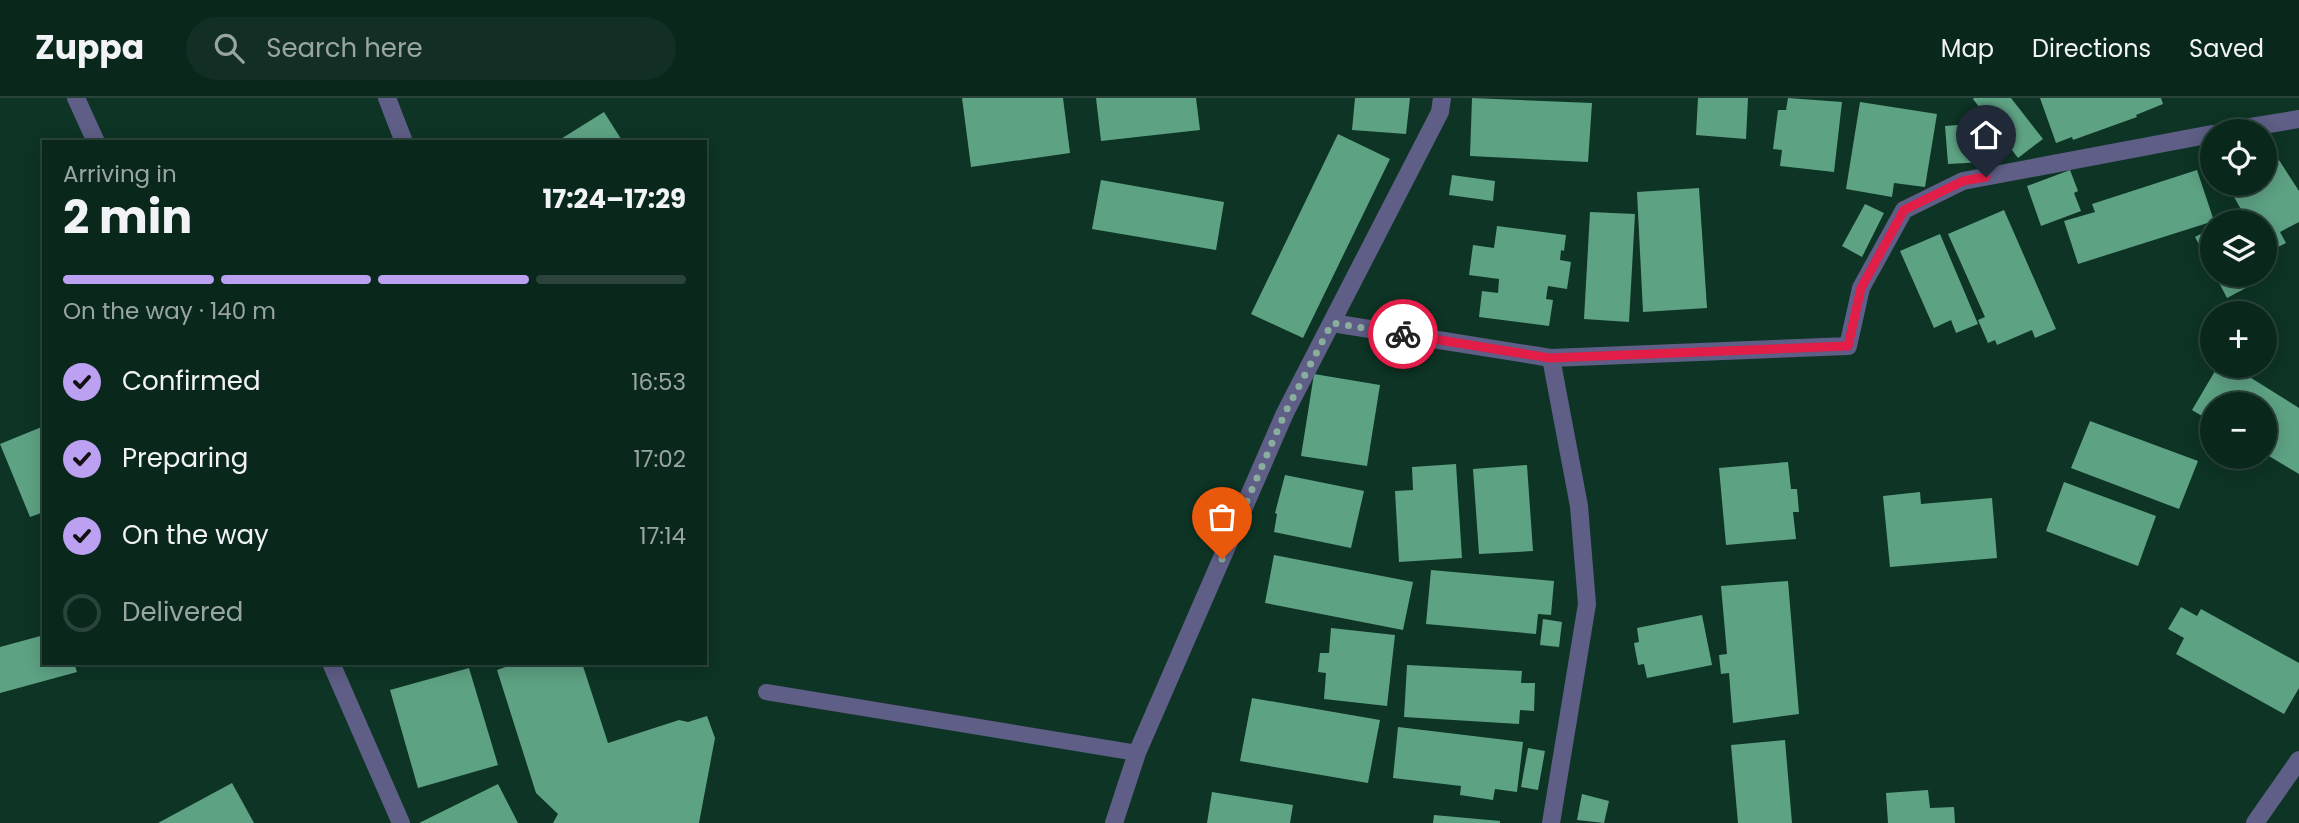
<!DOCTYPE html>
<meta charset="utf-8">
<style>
:root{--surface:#0a271c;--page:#132f25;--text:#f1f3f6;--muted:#99a5a3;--line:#2a443b;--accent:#bca0f2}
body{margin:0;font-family:Poppins,sans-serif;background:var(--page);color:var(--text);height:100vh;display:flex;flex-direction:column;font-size:26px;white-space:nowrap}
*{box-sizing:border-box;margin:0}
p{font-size:23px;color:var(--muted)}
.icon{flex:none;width:38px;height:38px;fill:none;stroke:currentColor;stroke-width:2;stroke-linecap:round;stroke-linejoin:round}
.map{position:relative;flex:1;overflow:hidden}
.side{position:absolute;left:42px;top:42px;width:665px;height:525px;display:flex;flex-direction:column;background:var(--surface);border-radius:0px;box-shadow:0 4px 18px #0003,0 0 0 2px var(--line)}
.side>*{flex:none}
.tools{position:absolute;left:2200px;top:21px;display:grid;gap:14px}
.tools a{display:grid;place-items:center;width:77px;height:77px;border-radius:50%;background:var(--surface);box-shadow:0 4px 18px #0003,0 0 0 2px var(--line);font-size:35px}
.pin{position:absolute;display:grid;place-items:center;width:60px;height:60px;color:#fff;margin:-72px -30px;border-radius:50% 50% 50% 0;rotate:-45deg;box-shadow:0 0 7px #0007}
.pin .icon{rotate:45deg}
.courier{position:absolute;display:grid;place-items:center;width:70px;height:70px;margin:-35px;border:5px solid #e11d48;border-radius:50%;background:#fff;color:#222;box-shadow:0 2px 9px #0007}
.summary em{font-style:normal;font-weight:700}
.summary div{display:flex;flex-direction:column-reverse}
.summary{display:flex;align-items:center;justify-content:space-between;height:119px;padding:0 21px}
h1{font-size:46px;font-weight:700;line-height:52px}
.bar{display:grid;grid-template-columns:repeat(4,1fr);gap:10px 7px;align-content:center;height:84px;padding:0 21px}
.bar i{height:9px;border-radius:5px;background:var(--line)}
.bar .on{background:var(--accent)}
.bar p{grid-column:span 4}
ol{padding:0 21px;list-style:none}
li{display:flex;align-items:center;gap:21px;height:77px}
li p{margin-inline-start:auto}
li .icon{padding:7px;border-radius:50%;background:var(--accent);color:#111;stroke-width:4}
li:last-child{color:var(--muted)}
li i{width:38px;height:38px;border:4px solid var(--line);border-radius:50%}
header{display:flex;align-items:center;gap:42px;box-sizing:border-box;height:98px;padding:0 35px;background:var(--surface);border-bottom:2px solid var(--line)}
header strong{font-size:33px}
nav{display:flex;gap:38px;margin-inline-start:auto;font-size:24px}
.search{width:490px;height:63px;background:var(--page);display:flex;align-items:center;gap:18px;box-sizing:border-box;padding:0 24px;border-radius:38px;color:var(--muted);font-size:26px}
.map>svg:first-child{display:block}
.building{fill:#5ea284}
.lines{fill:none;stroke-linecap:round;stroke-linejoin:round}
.service{stroke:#5e5e86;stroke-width:16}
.minor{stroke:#5e5e86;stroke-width:18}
.done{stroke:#89ae9d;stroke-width:7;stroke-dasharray:0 12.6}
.route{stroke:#e11d48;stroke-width:9}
</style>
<header>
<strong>Zuppa</strong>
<div class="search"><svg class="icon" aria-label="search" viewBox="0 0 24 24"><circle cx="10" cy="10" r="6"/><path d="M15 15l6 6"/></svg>Search here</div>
<nav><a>Map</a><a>Directions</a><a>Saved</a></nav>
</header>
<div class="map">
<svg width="2299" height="725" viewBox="0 0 2299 725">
<rect width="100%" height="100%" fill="#0d3425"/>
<g class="building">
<path d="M962,0H1063L1070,55L971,69Z"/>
<path d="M1096,0H1196L1200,32L1101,43Z"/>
<path d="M1355,0H1410L1406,36L1352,32Z"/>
<path d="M1472,0L1592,5L1588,64L1470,58Z"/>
<path d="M1698,0H1748L1746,41L1696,37Z"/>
<path d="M1788,0L1842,4L1834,74L1780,68L1782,52L1773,51L1778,12H1786Z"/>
<path d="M1974,0H2011L2043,41L2018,60L1973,1Z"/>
<path d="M2040,0H2161L2163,6L2136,17L2137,19L2073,42L2072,39L2056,45Z"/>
<path d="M1860,4L1937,16L1925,89L1894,85L1892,99L1846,91Z"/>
<path d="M604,14L623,44H556Z"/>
<path d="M1983,25L1984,34H1992L1994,58L1986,59V64L1948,66L1945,28Z"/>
<path d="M1338,36L1390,61L1303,240L1251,216Z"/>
<path d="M2277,59L2299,93V124L2280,134L2286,145L2264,156V124H2248L2227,86H2264V64Z"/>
<path d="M2070,72L2078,93L2074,95L2081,113L2041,128L2027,88Z"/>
<path d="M2197,72L2214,123L2078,166L2064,123L2095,114L2092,106Z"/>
<path d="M1452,77L1495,83L1493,103L1449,97Z"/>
<path d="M1101,82L1224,104L1216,152L1092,131Z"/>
<path d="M1699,90L1707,210L1643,214L1637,94Z"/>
<path d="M1865,106L1884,115L1862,159L1842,148Z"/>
<path d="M2004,112L2056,231L2035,240L2032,232L1997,247L1995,242L1988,245L1978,222L1985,219L1948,136Z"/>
<path d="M1590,114L1635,116L1629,224L1584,221Z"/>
<path d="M1497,128L1566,137L1564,153L1561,152L1560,162L1571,164L1567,191L1548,188L1546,201L1553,202L1549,228L1479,219L1482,193L1498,195L1499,181L1469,177L1473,147L1494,150Z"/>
<path d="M2212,130V171L2195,139Z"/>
<path d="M1940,136L1978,226L1956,235L1951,222L1934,230L1900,153Z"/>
<path d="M2215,177H2261L2263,181L2227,200Z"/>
<path d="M2218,268H2232L2299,310V376L2264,355V306H2212V324L2192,312Z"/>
<path d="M1314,276L1380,287L1367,368L1301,358Z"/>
<path d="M2090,323L2198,363L2179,411L2071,370Z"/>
<path d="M44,328V414L30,419L0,346Z"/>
<path d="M1788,364L1791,391H1797L1799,414H1793L1796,441L1726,447L1719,370Z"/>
<path d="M1456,366L1462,460L1399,464L1395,393L1413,392L1412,369Z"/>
<path d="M1527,367L1533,453L1479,456L1473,371Z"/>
<path d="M1285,377L1364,393L1351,450L1274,434L1277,416L1275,415Z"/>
<path d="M2064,384L2156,418L2138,468L2046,433Z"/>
<path d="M1920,394L1921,406L1992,400L1997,460L1890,469L1883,398Z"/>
<path d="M1274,457L1413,484L1403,532L1265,505Z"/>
<path d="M1431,472L1554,483L1551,517L1538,516L1536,536L1426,526Z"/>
<path d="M1788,483L1799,616L1733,625L1729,575L1721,576L1719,557L1727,556L1721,488Z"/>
<path d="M2181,509L2197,518L2201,511L2299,565V590L2284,616L2176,556L2184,540L2168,531Z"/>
<path d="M1702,517L1712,567L1647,580L1644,566L1638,567L1634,545L1639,544L1637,530Z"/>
<path d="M1543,521L1562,524L1559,549L1540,547Z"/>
<path d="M1331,530L1395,537L1387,608L1324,601L1326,575L1318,574L1320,555H1329Z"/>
<path d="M44,537V565H74L77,574L0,595V549Z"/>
<path d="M517,565H582L608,645L679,622L688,624L707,618L715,640L699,725H553L558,716L536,695L497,572Z"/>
<path d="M1407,567L1522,573L1521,585H1535L1534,613L1520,612L1519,626L1404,619Z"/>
<path d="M469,570L498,667L418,690L390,592Z"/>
<path d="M1252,600L1380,622L1368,685L1240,663Z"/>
<path d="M1398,629L1523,644L1517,694L1495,691L1493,702L1460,697L1461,688L1393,680Z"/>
<path d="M1785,642L1792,725H1738L1731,647Z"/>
<path d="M1528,650L1545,653L1538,692L1521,689Z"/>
<path d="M232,685L254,725H158Z"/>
<path d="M498,686L518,725H419Z"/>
<path d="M1928,692L1930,710L1954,709L1955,725H1888L1886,695Z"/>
<path d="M1212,694L1293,707L1290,725H1207Z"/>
<path d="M1582,696L1609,703L1604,725L1577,722Z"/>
<path d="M1434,717L1500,723V725H1433Z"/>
</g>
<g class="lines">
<path class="service" d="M766,594L1137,655"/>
<g class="minor">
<path d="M76,0L96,44"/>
<path d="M387,0L404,44"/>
<path d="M2226,33L2299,21"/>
<path d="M1332,225L1551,260L1848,248L1861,190L1904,112L1963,83L2212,36"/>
<path d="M1551,260L1579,408L1587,506L1551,725"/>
<path d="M331,565L401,725"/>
<path d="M1114,725L1137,655L1285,315L1440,14L1442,0"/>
<path d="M2255,725L2299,662"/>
</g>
</g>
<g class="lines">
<path class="done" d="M1222,461L1285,315L1332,225L1403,236"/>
<path class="route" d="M1403,236L1550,260L1848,248L1861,190L1904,112L1963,83L1986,79"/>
</g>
</svg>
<div class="tools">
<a><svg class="icon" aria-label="locate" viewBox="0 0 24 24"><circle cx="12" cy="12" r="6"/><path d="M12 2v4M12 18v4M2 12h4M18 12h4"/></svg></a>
<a><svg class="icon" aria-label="layers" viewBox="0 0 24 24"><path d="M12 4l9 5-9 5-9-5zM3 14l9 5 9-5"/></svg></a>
<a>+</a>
<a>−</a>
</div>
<div class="pin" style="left:1222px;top:461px;background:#ea580c"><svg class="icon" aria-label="bag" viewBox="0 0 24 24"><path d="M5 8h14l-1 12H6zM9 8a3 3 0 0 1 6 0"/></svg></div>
<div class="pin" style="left:1986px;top:79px;background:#1f2937"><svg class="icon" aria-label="home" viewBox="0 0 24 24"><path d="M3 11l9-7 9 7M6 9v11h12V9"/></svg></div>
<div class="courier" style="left:1403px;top:236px"><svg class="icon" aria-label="bike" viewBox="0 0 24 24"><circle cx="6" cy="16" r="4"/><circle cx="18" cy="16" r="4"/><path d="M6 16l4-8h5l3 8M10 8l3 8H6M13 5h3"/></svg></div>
<section class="side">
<div class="summary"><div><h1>2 min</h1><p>Arriving in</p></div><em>17:24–17:29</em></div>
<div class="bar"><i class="on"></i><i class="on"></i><i class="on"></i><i></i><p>On the way · 140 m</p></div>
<ol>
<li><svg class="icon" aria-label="check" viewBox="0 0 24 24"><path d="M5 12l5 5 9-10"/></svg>Confirmed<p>16:53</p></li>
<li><svg class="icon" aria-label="check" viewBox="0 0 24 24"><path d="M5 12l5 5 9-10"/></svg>Preparing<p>17:02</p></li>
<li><svg class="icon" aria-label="check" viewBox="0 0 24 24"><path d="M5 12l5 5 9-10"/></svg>On the way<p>17:14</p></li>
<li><i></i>Delivered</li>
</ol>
</section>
</div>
